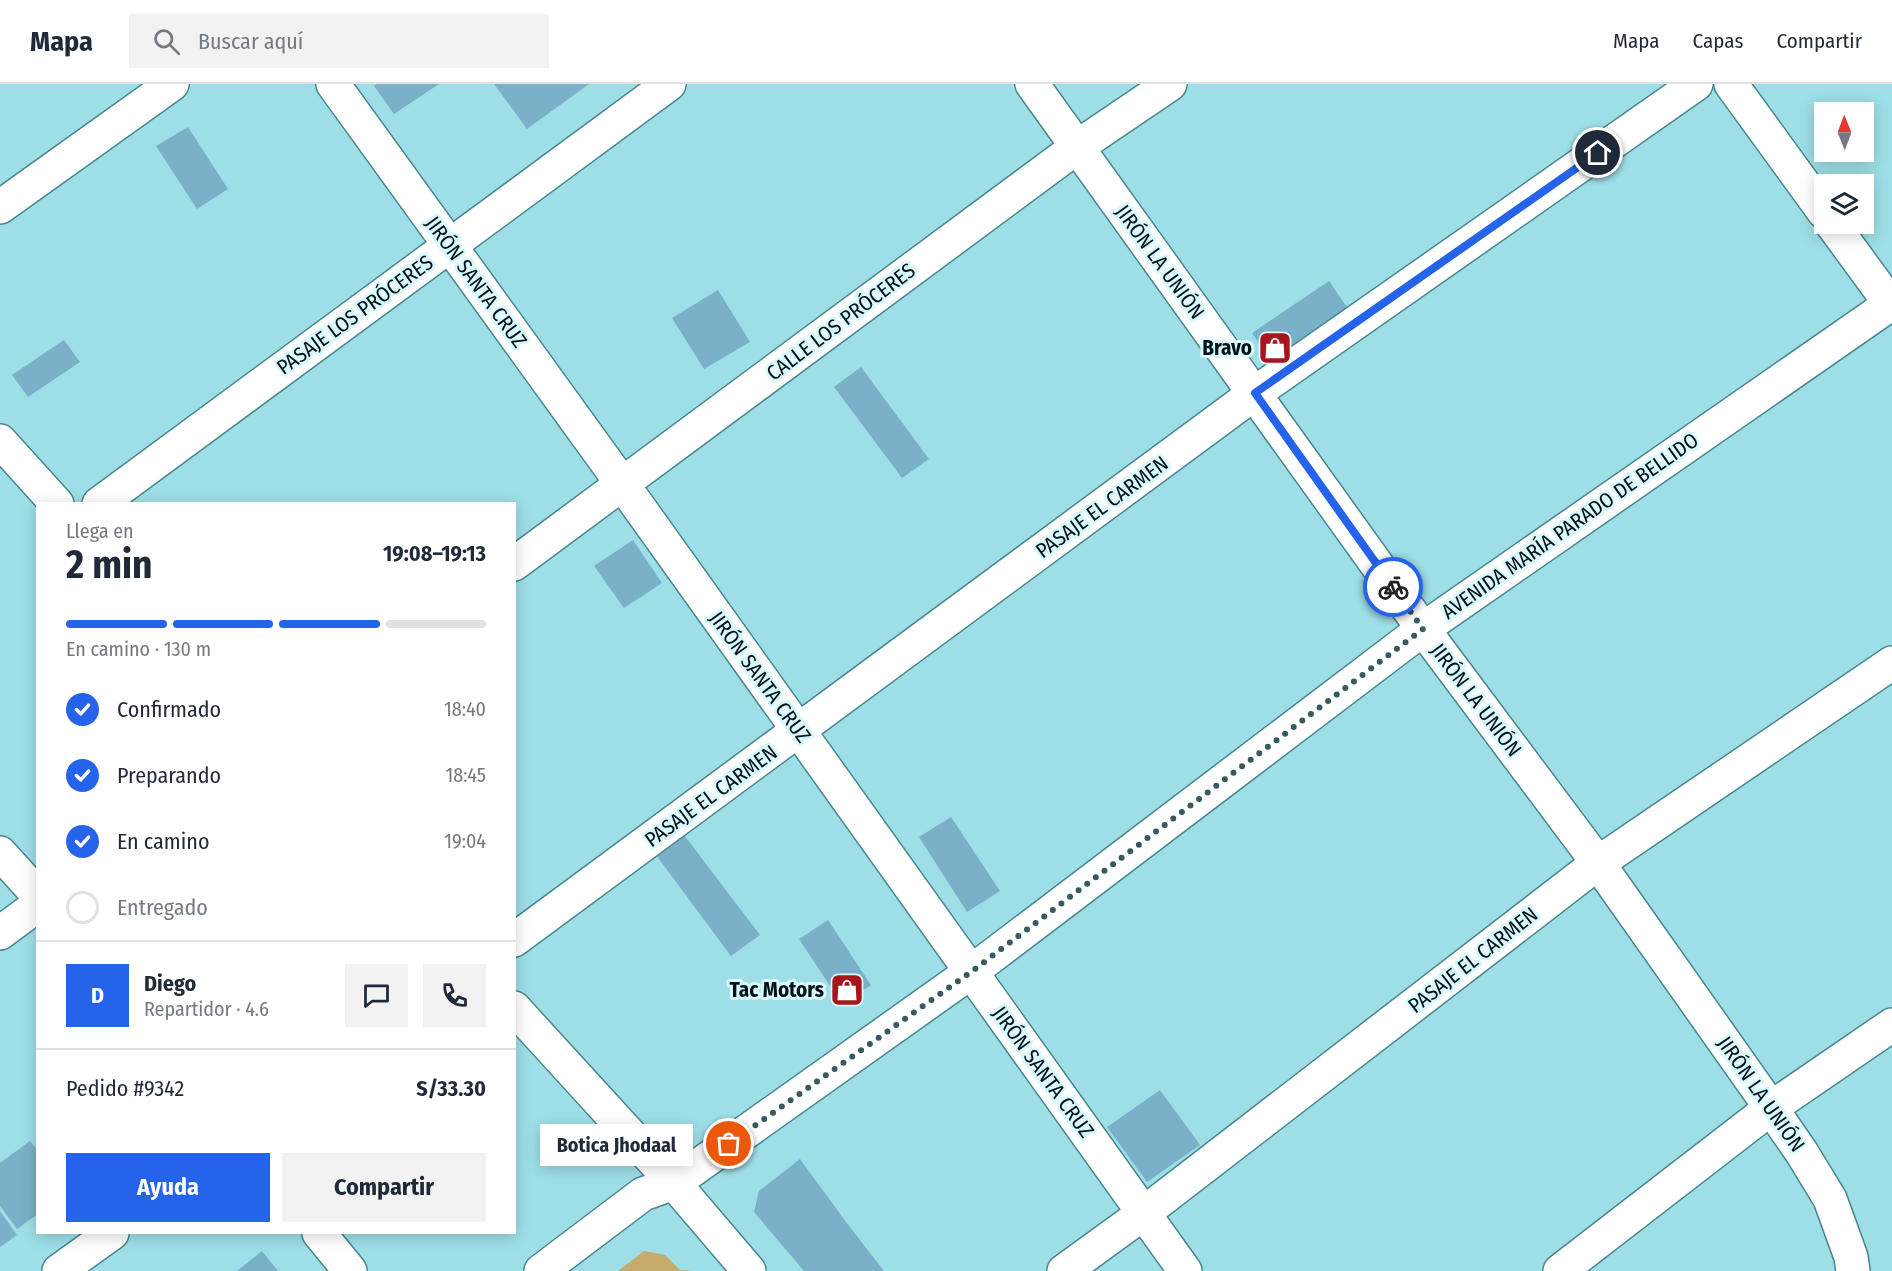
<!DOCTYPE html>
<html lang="es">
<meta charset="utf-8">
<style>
:root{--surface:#fff;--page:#f2f2f3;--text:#1f2937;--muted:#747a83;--line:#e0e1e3;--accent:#2563eb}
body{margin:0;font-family:"Fira Sans Condensed",sans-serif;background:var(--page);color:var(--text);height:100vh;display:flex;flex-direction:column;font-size:22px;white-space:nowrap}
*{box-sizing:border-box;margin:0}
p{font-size:20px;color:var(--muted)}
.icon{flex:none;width:33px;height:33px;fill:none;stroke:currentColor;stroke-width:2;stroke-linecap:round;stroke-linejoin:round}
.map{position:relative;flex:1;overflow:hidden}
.sheet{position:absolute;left:36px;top:418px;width:480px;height:732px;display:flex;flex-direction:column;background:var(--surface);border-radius:0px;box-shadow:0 3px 15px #0003}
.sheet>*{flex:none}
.needle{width:39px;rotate:359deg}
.fabs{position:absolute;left:1814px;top:18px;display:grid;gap:12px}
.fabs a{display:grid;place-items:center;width:60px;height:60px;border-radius:0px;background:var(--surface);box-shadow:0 3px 15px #0003;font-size:30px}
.pin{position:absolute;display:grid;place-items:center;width:51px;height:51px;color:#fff;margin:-26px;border:3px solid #fff;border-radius:50%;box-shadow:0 2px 6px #0007}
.courier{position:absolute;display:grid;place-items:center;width:60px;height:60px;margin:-30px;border:4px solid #2563eb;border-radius:50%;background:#fff;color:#222;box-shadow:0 2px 8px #0007}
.bubble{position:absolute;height:42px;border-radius:0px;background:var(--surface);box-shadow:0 3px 15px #0003;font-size:20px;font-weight:700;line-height:42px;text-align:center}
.overview em{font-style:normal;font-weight:700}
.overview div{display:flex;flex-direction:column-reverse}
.overview{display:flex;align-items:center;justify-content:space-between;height:102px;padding:0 30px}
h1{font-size:39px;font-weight:700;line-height:45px}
.bar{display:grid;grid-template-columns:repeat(4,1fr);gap:9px 6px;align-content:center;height:72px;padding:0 30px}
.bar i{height:8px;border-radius:4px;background:var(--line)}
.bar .current{background:var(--accent)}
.bar p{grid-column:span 4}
.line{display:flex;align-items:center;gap:15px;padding:0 30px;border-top:2px solid var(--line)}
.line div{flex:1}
.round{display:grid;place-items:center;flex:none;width:63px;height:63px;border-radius:0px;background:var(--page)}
ol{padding:0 30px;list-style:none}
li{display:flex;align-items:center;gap:18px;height:66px}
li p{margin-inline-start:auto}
li .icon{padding:6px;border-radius:50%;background:var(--accent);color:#fff;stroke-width:4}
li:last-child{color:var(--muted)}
li i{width:33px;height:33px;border:3px solid var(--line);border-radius:50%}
.action{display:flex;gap:12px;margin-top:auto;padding:12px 30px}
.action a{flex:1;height:69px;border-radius:0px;background:var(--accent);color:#fff;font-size:24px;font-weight:700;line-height:69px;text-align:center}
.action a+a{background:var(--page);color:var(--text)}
header{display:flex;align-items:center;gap:36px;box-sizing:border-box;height:84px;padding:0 30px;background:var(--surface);border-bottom:2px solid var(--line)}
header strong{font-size:28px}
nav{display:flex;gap:33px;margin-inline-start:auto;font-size:21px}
.search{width:420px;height:54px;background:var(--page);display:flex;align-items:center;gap:15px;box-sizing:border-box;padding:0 21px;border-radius:0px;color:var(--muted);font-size:22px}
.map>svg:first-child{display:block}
.green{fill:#c7ab6d}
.building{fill:#7ab1c8}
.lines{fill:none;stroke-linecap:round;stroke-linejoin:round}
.minor-casing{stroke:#48878f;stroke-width:36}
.major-casing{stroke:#48878f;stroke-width:36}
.minor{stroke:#fff;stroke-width:33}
.major{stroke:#fff;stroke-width:33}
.done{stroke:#375a5e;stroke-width:6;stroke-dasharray:0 10.8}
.route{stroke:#2563eb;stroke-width:8}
.labels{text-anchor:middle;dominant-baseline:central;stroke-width:6;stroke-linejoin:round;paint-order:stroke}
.street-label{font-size:21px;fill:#001215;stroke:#daf9fe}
.poi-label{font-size:21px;font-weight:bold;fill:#001215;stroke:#daf9fe;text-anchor:end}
</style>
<header>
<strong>Mapa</strong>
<div class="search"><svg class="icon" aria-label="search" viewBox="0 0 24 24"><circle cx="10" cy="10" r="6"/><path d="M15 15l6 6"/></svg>Buscar aquí</div>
<nav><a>Mapa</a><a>Capas</a><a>Compartir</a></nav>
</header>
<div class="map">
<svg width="1892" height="1187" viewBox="0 0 1892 1187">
<rect width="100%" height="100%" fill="#9edfe7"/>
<path class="green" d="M644,1167L665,1171L680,1186L694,1187H618Z"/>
<g class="building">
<path d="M377,0H439L394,30L374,2Z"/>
<path d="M494,0H589L527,45Z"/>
<path d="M188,43L228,105L197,125L156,62Z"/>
<path d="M1329,197L1351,229L1274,281L1252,249Z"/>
<path d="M718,206L750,258L704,285L672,234Z"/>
<path d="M64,256L80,278L28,313L12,291Z"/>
<path d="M861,283L929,375L902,394L834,303Z"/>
<path d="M633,456L662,499L624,524L594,482Z"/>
<path d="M951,733L1000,807L967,828L919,753Z"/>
<path d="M681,747L760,851L731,872L653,767Z"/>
<path d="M828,836L871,901L842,920L799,855Z"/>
<path d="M1160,1006L1200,1061L1147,1098L1107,1043Z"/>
<path d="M30,1057L38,1067V1130L17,1145L0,1122V1079Z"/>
<path d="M800,1075L846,1138L884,1187H804L754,1128L759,1107Z"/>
<path d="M0,1127L17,1151L0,1163Z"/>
<path d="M262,1167L278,1187H237Z"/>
</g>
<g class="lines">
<defs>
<g id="minor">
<path d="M333,0L623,401L1185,1187"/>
<path d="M1032,0L1423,545L1598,779L1771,1024L1802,1069L1830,1115L1851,1173L1853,1187"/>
<path d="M1731,0L1824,128"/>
<path d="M0,123L172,0"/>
<path d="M1832,140L1892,222"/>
<path d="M99,420L669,0"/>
<path d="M514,480L1077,63L1170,0"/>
<path d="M0,849L38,821"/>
<path d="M514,856L1255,309L1696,0"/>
<path d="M59,1187L112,1149"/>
<path d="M541,1187L643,1110L674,1099L971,888L1423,545L1892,219"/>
<path d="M1064,1187L1144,1129L1598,779L1892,579"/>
<path d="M1560,1187L1771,1024L1892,941"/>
</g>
<g id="major">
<path d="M0,357L57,420"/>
<path d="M0,769L38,811"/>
<path d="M514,924L674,1099L749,1187"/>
<path d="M319,1149L350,1187"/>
</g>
</defs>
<use href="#minor" class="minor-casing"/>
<use href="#major" class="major-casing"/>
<use href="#minor" class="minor"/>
<use href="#major" class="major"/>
</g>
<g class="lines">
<path class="done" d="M729,1060L971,888L1423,545L1393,503"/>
<path class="route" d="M1393,503L1255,309L1598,69"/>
</g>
<defs>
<symbol id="shop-square" viewBox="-11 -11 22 22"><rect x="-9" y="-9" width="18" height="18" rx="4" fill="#a9151c" stroke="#daf9fe"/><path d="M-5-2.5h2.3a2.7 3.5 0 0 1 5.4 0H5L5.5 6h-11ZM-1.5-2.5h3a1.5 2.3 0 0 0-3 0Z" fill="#fff"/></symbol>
</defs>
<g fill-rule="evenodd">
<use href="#shop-square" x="1256" y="245" width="38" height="38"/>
<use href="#shop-square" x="828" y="887" width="38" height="38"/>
</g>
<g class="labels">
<g class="street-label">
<text transform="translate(1160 178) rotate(54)">JIRÓN LA UNIÓN</text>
<text transform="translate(476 198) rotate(54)">JIRÓN SANTA CRUZ</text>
<text transform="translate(355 231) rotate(-36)">PASAJE LOS PRÓCERES</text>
<text transform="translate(841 238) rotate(-37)">CALLE LOS PRÓCERES</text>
<text transform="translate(1102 423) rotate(-36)">PASAJE EL CARMEN</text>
<text transform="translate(1570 442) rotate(-35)">AVENIDA MARÍA PARADO DE BELLIDO</text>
<text transform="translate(760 593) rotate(54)">JIRÓN SANTA CRUZ</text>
<text transform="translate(1476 616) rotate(53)">JIRÓN LA UNIÓN</text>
<text transform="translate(711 712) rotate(-36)">PASAJE EL CARMEN</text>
<text transform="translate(1473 876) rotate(-38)">PASAJE EL CARMEN</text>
<text transform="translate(1043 988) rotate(54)">JIRÓN SANTA CRUZ</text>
<text transform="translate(1761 1010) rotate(55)">JIRÓN LA UNIÓN</text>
</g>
<g class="poi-label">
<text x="1252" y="264">Bravo</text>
<text x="824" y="906">Tac Motors</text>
</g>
</g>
</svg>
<div class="fabs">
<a><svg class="needle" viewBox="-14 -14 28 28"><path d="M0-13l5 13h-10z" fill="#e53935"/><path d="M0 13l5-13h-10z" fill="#747a83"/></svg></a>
<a><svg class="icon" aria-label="layers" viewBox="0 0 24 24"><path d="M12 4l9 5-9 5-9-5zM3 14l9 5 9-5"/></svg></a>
</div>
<div class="pin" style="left:729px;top:1060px;background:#ea580c"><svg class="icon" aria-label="bag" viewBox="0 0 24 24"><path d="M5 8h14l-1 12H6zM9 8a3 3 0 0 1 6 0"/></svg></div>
<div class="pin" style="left:1598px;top:69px;background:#1f2937"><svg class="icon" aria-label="home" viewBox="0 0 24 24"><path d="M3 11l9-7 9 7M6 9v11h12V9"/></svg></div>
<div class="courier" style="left:1393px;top:503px"><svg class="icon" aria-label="bike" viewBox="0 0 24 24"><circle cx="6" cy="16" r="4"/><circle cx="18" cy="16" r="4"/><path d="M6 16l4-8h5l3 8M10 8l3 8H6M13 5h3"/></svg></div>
<div class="bubble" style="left:540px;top:1040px;width:153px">Botica Jhodaal</div>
<section class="sheet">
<div class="overview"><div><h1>2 min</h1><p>Llega en</p></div><em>19:08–19:13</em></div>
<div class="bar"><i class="current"></i><i class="current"></i><i class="current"></i><i></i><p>En camino · 130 m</p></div>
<ol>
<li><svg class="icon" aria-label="check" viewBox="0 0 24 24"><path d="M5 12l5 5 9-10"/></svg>Confirmado<p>18:40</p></li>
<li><svg class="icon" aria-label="check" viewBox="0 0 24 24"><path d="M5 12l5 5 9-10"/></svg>Preparando<p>18:45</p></li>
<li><svg class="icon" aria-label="check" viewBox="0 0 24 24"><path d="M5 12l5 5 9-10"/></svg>En camino<p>19:04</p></li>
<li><i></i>Entregado</li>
</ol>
<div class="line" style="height:108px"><b class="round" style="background:var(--accent);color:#fff">D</b><div><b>Diego</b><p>Repartidor · 4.6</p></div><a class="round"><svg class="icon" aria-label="chat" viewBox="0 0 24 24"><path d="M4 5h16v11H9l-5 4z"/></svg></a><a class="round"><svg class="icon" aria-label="phone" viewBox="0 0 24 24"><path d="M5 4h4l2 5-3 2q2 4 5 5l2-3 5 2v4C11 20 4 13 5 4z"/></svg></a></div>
<div class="line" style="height:78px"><div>Pedido #9342</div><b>S/33.30</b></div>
<div class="action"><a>Ayuda</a><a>Compartir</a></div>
</section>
</div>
